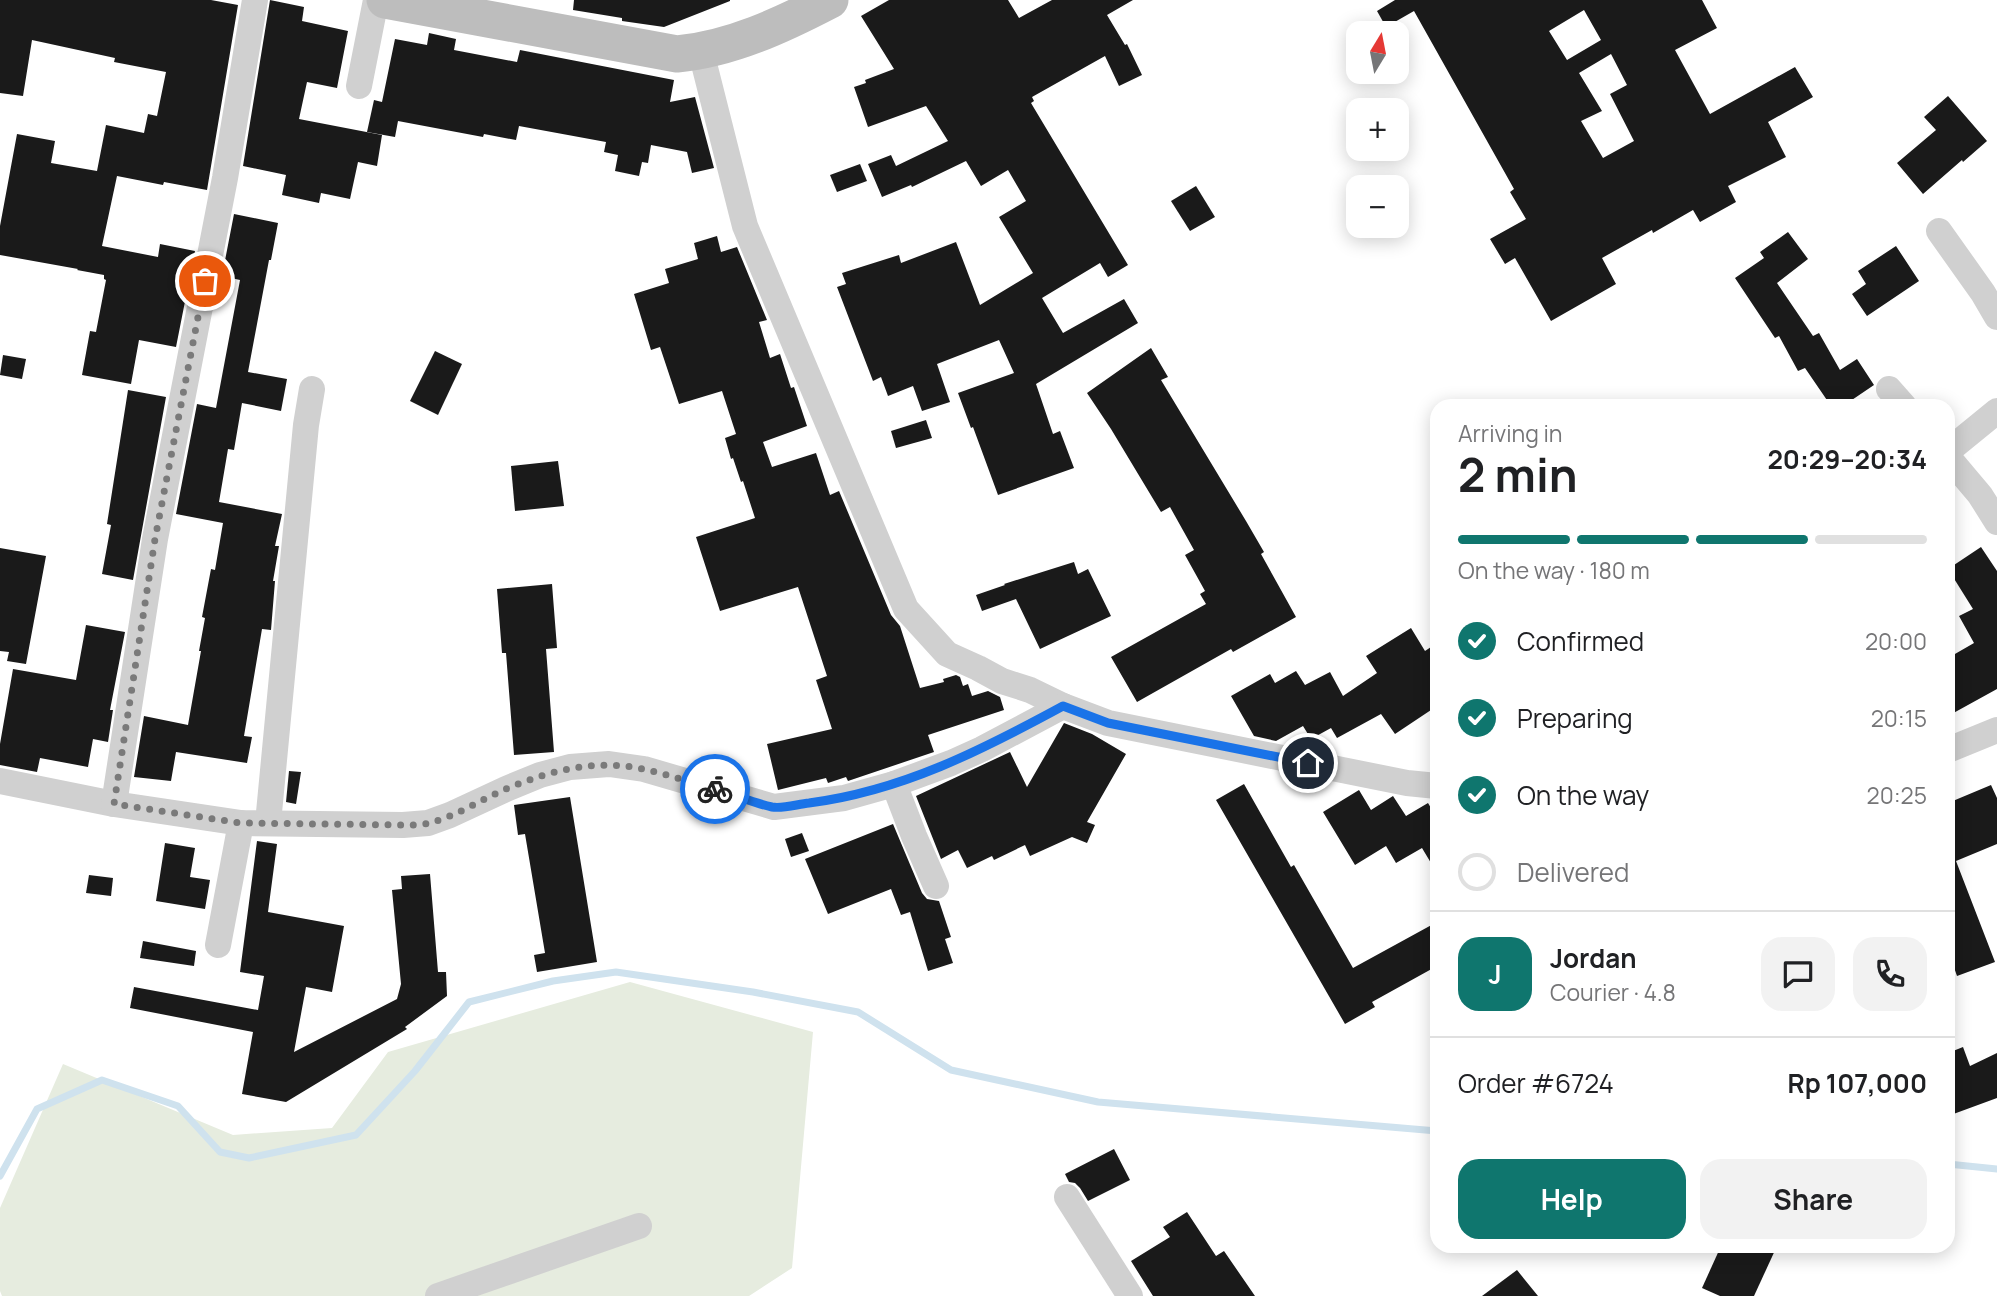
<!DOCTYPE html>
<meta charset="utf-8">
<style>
:root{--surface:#fff;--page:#f2f2f2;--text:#202124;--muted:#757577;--line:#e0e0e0;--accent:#0f766e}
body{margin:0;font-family:Manrope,sans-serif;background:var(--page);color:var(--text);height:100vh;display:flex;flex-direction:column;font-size:26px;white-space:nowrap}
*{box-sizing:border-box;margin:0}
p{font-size:23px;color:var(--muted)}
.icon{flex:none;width:38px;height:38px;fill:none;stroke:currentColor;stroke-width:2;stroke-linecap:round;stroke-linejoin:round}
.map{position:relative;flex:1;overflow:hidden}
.side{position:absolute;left:1430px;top:399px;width:525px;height:854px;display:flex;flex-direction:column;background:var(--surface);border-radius:21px;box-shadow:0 4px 18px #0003}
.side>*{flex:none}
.needle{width:46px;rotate:10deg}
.tools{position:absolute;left:1346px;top:21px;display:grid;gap:14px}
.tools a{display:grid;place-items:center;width:63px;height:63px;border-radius:14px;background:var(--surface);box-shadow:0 4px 18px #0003;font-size:35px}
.pin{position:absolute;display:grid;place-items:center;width:60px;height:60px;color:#fff;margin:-30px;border:4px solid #fff;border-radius:50%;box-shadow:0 2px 7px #0007}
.courier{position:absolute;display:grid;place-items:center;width:70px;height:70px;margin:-35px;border:5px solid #1a73e8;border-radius:50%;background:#fff;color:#222;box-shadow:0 2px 9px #0007}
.summary em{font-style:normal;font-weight:700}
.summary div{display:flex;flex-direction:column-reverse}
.summary{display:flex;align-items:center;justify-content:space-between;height:119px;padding:0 28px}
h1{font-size:46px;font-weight:700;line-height:52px}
.bar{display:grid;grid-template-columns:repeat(4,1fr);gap:10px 7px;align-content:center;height:84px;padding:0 28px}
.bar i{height:9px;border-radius:5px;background:var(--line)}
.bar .on{background:var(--accent)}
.bar p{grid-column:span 4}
.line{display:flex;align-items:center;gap:18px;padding:0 28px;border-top:2px solid var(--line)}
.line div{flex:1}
.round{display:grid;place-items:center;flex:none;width:74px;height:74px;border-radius:21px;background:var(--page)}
ol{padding:0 28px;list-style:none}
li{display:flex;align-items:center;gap:21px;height:77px}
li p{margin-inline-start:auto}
li .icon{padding:7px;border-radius:50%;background:var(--accent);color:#fff;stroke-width:4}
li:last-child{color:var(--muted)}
li i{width:38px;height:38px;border:4px solid var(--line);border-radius:50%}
.button{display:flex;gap:14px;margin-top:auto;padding:14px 28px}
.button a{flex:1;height:80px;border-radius:21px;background:var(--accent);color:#fff;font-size:28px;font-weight:700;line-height:80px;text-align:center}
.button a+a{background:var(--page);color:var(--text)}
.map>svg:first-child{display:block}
.green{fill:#e6ecdf}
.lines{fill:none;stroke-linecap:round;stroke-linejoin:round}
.stream{stroke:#cfe2ee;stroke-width:7}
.building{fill:#1a1a1a;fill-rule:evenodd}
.street{stroke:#d0d0d0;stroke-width:26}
.secondary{stroke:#bdbdbd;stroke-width:37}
.done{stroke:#7a7a7a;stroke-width:7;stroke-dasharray:0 12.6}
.route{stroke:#1a73e8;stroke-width:9}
</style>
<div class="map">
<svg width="1997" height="1296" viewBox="0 0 1997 1296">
<rect width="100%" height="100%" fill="#fff"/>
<path class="green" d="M630,982L813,1032L792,1268L749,1296H2L0,1291V1208L63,1064L233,1135L332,1128L388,1052Z"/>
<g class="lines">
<g class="stream">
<path d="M1948,1164L1997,1169"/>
<path d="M0,1176L37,1109L102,1080L178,1106L220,1152L249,1158L356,1135L415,1071L469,1002L553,981L616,972L753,992L858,1012L951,1070L1098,1102L1437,1131"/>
</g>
</g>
<g class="building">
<path d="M0,0H211L238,5L207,190L164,182L163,185L117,176L102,246L158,257L160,244L195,251L176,347L139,340L131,384L82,375L90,331L96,332L106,280L104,279V275L77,270L78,269L0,255V226L17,134L55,141L51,163L97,171L106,125L144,133L148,114L157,116L166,72L114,62L115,58L32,40L23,96L0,93Z"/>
<path d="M270,0L304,7L302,21L348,31L337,88L307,82L299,119L382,135L377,166L358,162L350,199L321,193L319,203L282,195L286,175L243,166Z"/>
<path d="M574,0H730V1L664,27L622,21V18L573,10Z"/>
<path d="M889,0H1008L1019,18L1052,0H1133L1107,15L1125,45L1127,44L1142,75L1119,86L1105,56L1032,97L1034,101L1031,103L1128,265L1108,277L1100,263L1042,298L1063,333L1124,299L1138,323L1036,384L1053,434L1060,431L1074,468L998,495L973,427L971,428L958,393L1014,373L999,340L937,364L950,402L922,411L913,386L888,396L881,377L873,381L837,287L846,284L842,273L899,255L901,263L956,242L980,305L1033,273L999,217L1026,201L1008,170L981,186L966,161L912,187L911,185L882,197L868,164L891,155L896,166L948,141L926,106L868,127L854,87L866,83L865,80L894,69L861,16Z"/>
<path d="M1395,0H1702L1717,28L1675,50L1710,114L1795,67L1813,97L1768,122L1786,157L1728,186L1736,202L1700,222L1693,210L1653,233L1652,230L1602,258L1616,284L1551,321L1515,258L1505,264L1490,239L1526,219L1510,192L1514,189L1414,11L1386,27L1377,11ZM1584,10L1601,40L1567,60L1549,31ZM1611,54L1627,85L1610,94L1634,141L1603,158L1581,121L1602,111L1579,73Z"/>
<path d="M429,33L456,39L454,50L517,62L520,50L674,80L670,102L695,97L714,168L692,173L687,152L651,145L648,163L642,162L639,176L615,171L618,155L604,152L606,142L519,126L516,140L484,134L483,137L398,121L395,137L367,132L374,100L382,102L395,39L427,45Z"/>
<path d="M1948,96L1987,141L1963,162L1962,160L1923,194L1897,163L1936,130L1924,117Z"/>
<path d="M860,164L867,181L837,192L830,175Z"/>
<path d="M1196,186L1215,217L1190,231L1171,201Z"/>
<path d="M234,214L278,223L271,260H269L248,372L287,379L281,411L242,403L234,450L228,449L219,502L282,514L275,546H279L273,581H275L271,630L262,629L244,736L252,737L247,763L176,752L171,781L134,777L144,716L188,725L201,651H199L205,618L202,617L211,569L215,570L223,523L176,514L197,404L216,408L240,280L222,276Z"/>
<path d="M1788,232L1808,259L1777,283L1813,336L1819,333L1840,370L1857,359L1874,385L1843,406H1831L1805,368L1798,371L1779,336L1775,338L1735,278L1764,258L1760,252Z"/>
<path d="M717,236L721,252L737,247L767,320L759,322L770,358L780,354L791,388L794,387L807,426L763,442L772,467L816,453L830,495L839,491L891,615L900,626L920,688L944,682L943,679L956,675L960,677L963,686L968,684L972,696L988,691L1000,697L1004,710L928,735L934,752L848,781L846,777L828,783L826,778L778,790L767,744L832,729L816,680L827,676L798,587L720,611L696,537L755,518L743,481L741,482L733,458L731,459L725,438L736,434L722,391L679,404L660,347L651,350L634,294L669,283L665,269L698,259L694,243Z"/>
<path d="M1896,246L1919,281L1867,316L1852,294L1866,284L1858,271Z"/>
<path d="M1151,348L1168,377L1161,380L1246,521L1264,552L1261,554L1296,617L1233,652L1231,649L1137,702L1111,657L1206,604L1200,594L1205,591L1185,555L1194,550L1170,507L1161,512L1111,429L1087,393Z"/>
<path d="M435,351L462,364L438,415L410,401Z"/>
<path d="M3,355L26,359L22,379L0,375Z"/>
<path d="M128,390L166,397L133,580L102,574L111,525L107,524Z"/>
<path d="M926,420L932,438L896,448L891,431Z"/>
<path d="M558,461L564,506L515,511L511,466Z"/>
<path d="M1981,547L1997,571V689L1948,716V658L1974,643L1959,616L1973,609L1948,569Z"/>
<path d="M0,548L46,556L26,664L7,661L9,652L0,651Z"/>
<path d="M1074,562L1078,574L1088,569L1111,616L1040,649L1016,599L982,611L976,595L1005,585L1004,584Z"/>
<path d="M552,584L557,648L546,649L554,752L514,755L506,653H502L497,589Z"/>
<path d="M86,625L125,632L110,710H113L108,742L93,739L88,767L40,758L37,772L0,765V744L13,669L76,680Z"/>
<path d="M1411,628L1425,651L1437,643V706L1395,734L1381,714L1337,738L1331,728L1311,739L1303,726L1276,741L1254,736L1231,696L1270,674L1275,683L1296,671L1305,685L1330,672L1343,696L1377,673L1366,656Z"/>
<path d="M1064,723L1092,734L1126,754L1087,822L1095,825L1087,843L1072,837L1030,856L1025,845L994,860L992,856L967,868L958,850L941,859L916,796L1010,752L1027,787Z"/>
<path d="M289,771L301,772L296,804L286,802Z"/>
<path d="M1244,784L1291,867L1294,865L1353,968L1437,922V966L1372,1002L1375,1007L1345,1024L1216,800Z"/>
<path d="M1991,785L1997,798V844L1956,861L1995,962L1957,976L1948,950V803Z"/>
<path d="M1359,790L1371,810L1393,796L1406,816L1428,803L1431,808L1437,804V873L1422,848L1396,863L1386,846L1355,865L1323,812Z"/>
<path d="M570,797L597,962L537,972L534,955L545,953L525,834L518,835L514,805Z"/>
<path d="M893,824L922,893L927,899L939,901L951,937L945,939L953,963L928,971L910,912L901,915L891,889L828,914L805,859Z"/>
<path d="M802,833L809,851L791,857L785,839Z"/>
<path d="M257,841L277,844L268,912L344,926L332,992L306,987L294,1052L397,999L401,984L392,890L402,889L401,876L430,874L438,972H446L447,996L405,1027L407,1029L286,1102L242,1094L253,1032L130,1008L134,987L258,1010L264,976L240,972Z"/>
<path d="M165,843L195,848L190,877L210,880L205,909L156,901Z"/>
<path d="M89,875L113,878L111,896L86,893Z"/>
<path d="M143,941L196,951L194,966L140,958Z"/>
<path d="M1963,1047L1970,1066L1997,1053V1098L1948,1116V1053Z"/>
<path d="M1114,1149L1130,1180L1088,1201L1080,1188L1075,1183L1069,1182L1065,1174Z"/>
<path d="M1187,1212L1216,1256L1224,1251L1255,1296H1153L1131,1261L1170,1237L1163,1227Z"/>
<path d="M1721,1246H1777L1754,1296H1720L1702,1288Z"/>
<path d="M1517,1270L1538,1296H1482Z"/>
</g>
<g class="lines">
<g class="street">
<path d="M701,52L745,226L906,609L947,654L978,668L1002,681L1030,690L1063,706L1108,723L1407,783L1437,786"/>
<path d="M359,86L376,0"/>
<path d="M1939,231L1983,293L1997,317"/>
<path d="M1889,389L1904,406"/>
<path d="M1948,451L1997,411"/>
<path d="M1948,457L1980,495L1997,522"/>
<path d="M1948,750L1997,730"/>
<path d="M0,781L114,804L241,823L403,825L428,823L450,815L506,789L540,775L570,767L609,764L644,769L774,807L844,798L894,784L951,763L982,749L1063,706"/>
<path d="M894,784L914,836L936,886"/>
<path d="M114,804L155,539L225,178L255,0"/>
<path d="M268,823L306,425L312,389"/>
<path d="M218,945L241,823"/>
<path d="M1067,1197L1130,1296"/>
<path d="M438,1296L639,1226"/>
</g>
<path class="secondary" d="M385,0L677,54C731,49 782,25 830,0"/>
</g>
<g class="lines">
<path class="done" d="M205,281L155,539L114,804L241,823L403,825C412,825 421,825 429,823C457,816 482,799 508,788C552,770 596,759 643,769C667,774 691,783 715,789"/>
<path class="route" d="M715,789C734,794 753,803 772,807C783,809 798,804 809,803C902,791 982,750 1063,706L1108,723L1308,763"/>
</g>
</svg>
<div class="tools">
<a><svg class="needle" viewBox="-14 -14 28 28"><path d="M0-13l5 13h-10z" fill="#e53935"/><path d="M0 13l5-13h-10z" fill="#757577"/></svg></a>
<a>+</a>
<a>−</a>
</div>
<div class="pin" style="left:205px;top:281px;background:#ea580c"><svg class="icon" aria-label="bag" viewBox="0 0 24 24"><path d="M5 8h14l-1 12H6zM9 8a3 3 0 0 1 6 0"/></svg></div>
<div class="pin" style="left:1308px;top:763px;background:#1f2937"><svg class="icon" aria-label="home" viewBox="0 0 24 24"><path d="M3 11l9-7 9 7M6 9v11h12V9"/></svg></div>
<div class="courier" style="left:715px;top:789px"><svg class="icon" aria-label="bike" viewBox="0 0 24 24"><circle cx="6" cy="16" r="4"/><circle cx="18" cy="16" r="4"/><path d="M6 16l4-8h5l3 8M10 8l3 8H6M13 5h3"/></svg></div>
<section class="side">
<div class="summary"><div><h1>2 min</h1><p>Arriving in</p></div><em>20:29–20:34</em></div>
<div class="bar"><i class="on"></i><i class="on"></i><i class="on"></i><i></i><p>On the way · 180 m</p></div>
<ol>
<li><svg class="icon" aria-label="check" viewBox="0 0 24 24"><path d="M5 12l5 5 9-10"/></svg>Confirmed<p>20:00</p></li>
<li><svg class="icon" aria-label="check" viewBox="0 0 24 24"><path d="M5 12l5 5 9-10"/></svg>Preparing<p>20:15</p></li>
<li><svg class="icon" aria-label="check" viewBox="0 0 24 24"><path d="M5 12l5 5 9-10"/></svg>On the way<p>20:25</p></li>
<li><i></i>Delivered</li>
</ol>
<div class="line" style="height:126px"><b class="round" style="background:var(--accent);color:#fff">J</b><div><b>Jordan</b><p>Courier · 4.8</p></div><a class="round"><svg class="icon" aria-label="chat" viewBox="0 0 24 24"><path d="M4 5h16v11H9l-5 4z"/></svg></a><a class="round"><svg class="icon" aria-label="phone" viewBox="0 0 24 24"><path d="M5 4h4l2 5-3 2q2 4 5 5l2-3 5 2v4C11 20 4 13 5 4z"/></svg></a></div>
<div class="line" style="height:91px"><div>Order #6724</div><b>Rp 107,000</b></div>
<div class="button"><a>Help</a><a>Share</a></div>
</section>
</div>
